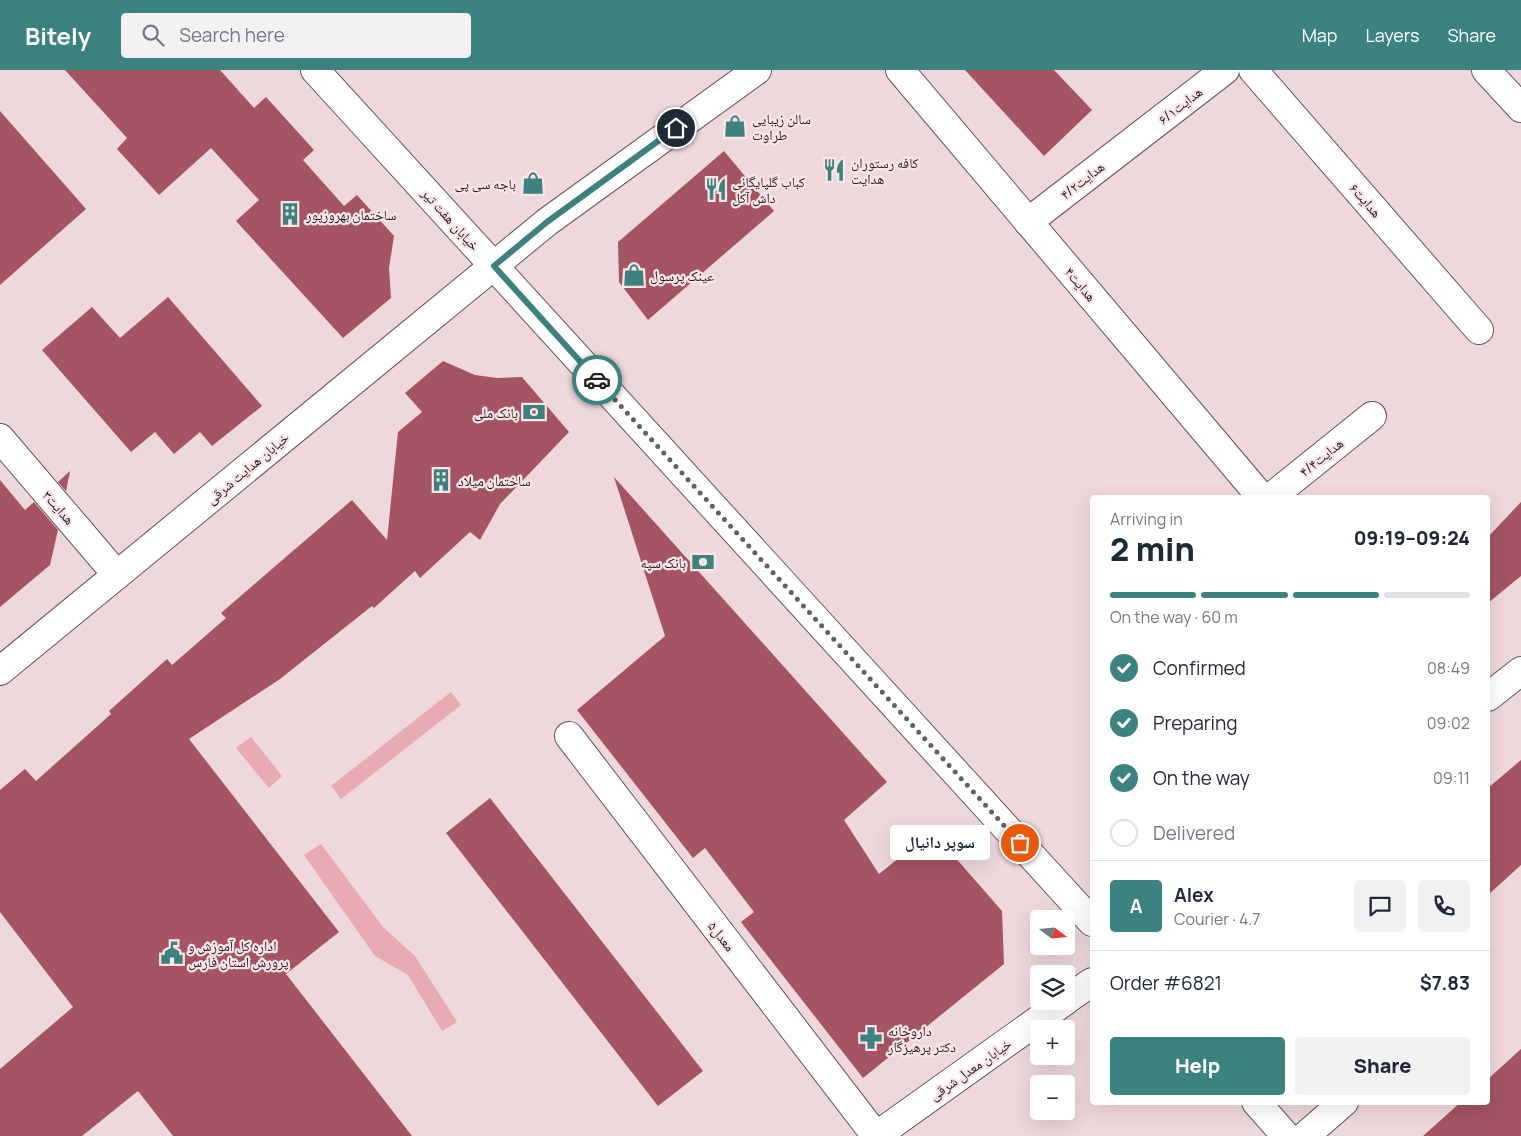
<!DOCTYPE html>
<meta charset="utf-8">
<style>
:root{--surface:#fff;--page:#f2f2f3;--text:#1f2937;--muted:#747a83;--line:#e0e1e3;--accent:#3c837f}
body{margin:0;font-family:Manrope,"Noto Naskh Arabic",sans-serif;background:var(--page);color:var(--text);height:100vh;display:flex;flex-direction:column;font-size:19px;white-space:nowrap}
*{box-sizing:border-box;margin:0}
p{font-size:16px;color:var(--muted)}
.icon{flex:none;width:28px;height:28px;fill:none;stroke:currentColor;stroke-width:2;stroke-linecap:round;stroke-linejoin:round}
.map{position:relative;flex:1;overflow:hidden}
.panel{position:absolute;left:1090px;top:425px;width:400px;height:610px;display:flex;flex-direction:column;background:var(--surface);border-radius:5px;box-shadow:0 5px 20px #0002}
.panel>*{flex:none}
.needle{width:32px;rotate:106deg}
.controls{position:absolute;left:1030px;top:840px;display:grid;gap:10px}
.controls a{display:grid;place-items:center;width:45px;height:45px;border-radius:5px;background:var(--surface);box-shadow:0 5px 20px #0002;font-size:25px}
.pin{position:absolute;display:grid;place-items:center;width:42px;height:42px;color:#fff;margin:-21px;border:2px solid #fff;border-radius:50%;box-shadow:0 1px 5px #0007}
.courier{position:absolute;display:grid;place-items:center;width:50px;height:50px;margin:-25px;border:4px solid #3c837f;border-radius:50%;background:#fff;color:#222;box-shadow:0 1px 6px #0007}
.bubble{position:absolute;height:35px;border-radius:5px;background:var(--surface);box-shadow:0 5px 20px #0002;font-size:16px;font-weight:800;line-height:35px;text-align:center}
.overview em{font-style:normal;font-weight:800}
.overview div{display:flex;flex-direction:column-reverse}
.overview{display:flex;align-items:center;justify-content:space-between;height:85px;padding:0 20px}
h1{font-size:32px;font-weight:800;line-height:38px}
.bar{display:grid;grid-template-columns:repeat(4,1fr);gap:8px 5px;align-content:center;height:60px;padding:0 20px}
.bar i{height:6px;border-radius:4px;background:var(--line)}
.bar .selected{background:var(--accent)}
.bar p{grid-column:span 4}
.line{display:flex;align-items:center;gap:12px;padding:0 20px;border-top:1px solid var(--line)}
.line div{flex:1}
.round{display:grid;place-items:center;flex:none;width:52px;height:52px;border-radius:5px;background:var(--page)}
ol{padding:0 20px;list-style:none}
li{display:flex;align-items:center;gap:15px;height:55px}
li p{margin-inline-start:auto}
li .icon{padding:5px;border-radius:50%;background:var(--accent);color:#fff;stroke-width:4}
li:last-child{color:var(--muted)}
li i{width:28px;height:28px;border:2px solid var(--line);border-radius:50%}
.cta{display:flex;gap:10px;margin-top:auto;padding:10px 20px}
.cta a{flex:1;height:58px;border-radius:5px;background:var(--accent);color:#fff;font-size:20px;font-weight:800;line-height:58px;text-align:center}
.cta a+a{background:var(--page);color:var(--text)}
header{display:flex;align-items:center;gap:30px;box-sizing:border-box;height:70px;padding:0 25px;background:var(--accent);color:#fff}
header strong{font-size:24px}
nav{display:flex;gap:28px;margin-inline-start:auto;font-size:18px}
.search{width:350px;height:45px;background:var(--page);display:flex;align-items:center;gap:12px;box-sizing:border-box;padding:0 18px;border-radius:5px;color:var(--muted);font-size:19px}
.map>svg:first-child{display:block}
.green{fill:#e8aab3}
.building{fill:#a45463}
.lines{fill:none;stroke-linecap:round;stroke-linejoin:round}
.minor-casing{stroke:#665557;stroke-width:30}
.major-casing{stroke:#665557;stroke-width:30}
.minor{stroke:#fff;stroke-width:28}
.major{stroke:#fff;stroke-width:28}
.done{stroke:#6b5e60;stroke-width:5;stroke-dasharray:0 9}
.route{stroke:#3c837f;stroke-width:6}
.labels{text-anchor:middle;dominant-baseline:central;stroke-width:4.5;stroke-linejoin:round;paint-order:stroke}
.street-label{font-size:14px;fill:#251d1e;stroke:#fbe5e8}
.poi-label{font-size:14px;fill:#251d1e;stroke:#fbe5e8;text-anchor:start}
</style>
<header>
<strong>Bitely</strong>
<div class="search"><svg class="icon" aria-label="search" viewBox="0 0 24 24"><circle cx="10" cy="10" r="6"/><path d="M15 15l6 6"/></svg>Search here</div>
<nav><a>Map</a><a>Layers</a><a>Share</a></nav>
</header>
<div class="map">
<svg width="1521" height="1066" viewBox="0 0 1521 1066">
<rect width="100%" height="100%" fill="#eed8db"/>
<g class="green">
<path d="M451,622L461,635L341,729L331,716Z"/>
<path d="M251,667L282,706L269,718L236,678Z"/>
<path d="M321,774L383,857L415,886L457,952L442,961L408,905L375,886L304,785Z"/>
</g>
<g class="building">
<path d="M65,0H220L254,38L266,27L314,80L303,90L344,136L357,125L394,166L389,198L391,228L343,268L236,151L259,130L211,78L159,125L117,79L127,68Z"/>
<path d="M965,0H1054L1092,40L1044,86Z"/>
<path d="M0,41L86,139L0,215Z"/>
<path d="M724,81L774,141L648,250L619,212L618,172Z"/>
<path d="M168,227L262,336L212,376L200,362L174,384L155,362L131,382L42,280L92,237L120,268Z"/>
<path d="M443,291L475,305L497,308L522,307L569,362L500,434L480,470L470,462L420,508L415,501L374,538L372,536L280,609L189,669L339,862L286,904L412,1066H173L138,1021L82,1066H0V999L73,937L0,842V720L25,699L36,711L111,644L109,641L167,589L172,595L226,548L221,543L352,430L387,470L398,362L422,342L405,323Z"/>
<path d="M70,401L66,421L58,412Z"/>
<path d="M614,407L887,712L844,750L879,804L932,761L1002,841L1004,894L863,1008L741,852L754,842L705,778L693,788L577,640L665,566Z"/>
<path d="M0,410L25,440L34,432L58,460L50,495L0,537Z"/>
<path d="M1521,432V506L1488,533V467Z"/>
<path d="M1521,690V795L1488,825V718Z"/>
<path d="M490,728L703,1001L658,1036L446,763Z"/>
<path d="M1521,979V1066H1423L1461,1032H1488V1009Z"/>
</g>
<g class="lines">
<defs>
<g id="minor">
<path d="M900,0L1262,428"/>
<path d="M1253,0L1479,260"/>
<path d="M1486,0L1521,38"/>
<path d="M1028,152L1225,0"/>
<path d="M0,368L117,505"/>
<path d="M1270,428L1372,346"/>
<path d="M0,601L547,152L757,0"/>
<path d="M1488,627L1521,601"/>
<path d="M569,666L876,1066"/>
<path d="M1066,930L1092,912"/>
<path d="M876,1066L1065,931"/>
<path d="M1305,1066L1344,1032"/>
</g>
<g id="major">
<path d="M315,0L1092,852"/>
<path d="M1256,1032L1286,1066"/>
</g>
</defs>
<use href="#minor" class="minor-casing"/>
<use href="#major" class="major-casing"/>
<use href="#minor" class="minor"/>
<use href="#major" class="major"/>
</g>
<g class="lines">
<path class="done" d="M597,310L1020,773"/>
<path class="route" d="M597,310L494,196L547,152L676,58"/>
</g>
<defs>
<symbol id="shop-bare" viewBox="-9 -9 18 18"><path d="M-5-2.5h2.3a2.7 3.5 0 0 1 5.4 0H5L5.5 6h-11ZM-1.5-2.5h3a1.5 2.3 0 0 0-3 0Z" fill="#3c837f" stroke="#fbe5e8" stroke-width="2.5" paint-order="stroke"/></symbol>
<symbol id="restaurant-bare" viewBox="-9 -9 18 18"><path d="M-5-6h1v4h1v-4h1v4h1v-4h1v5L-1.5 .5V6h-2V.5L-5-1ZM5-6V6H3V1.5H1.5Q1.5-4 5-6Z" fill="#3c837f" stroke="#fbe5e8" stroke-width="2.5" paint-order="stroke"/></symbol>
<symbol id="building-bare" viewBox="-9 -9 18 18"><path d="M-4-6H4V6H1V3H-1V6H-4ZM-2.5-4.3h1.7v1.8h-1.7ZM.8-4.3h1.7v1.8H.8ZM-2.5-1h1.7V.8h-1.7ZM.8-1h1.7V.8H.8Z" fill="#3c837f" stroke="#fbe5e8" stroke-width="2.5" paint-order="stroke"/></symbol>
<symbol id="bank-bare" viewBox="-9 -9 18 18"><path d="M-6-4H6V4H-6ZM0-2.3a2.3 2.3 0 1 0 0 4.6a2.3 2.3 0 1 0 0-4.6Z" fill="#3c837f" stroke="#fbe5e8" stroke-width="2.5" paint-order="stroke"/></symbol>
<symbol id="civic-bare" viewBox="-9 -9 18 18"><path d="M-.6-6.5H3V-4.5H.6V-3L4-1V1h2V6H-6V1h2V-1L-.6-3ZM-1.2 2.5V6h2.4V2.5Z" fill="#3c837f" stroke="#fbe5e8" stroke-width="2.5" paint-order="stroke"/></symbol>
<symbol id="pharmacy-bare" viewBox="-9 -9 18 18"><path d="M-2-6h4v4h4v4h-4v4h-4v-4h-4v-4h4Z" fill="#3c837f" stroke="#fbe5e8" stroke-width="2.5" paint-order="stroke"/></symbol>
</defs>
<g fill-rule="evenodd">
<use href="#shop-bare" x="719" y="40" width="32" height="32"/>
<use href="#restaurant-bare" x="818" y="84" width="32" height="32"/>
<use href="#shop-bare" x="517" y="97" width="32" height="32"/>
<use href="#restaurant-bare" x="700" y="103" width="32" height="32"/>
<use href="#building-bare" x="274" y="128" width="32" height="32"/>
<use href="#shop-bare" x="618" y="189" width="32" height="32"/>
<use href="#bank-bare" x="518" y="326" width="32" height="32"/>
<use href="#building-bare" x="425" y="394" width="32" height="32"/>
<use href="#bank-bare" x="687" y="476" width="32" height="32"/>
<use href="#civic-bare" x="156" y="867" width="32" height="32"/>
<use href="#pharmacy-bare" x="855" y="952" width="32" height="32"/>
</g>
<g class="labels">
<g class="street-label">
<text transform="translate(1180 35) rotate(-38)">هدایت۶/۱</text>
<text transform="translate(1082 110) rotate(-38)">هدایت۴/۲</text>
<text transform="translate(1366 130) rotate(49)">هدایت۶</text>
<text transform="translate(451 149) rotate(48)">خیابان هفت تیر</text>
<text transform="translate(1081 214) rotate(50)">هدایت۴</text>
<text transform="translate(1321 387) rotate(-39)">هدایت۴/۴</text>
<text transform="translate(247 398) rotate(-40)">خیابان هدایت شرقی</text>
<text transform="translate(59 437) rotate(49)">هدایت۳</text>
<text transform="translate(722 866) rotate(52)">معدل۵</text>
<text transform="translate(970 999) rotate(-35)">خیابان معدل شرقی</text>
</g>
<g class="poi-label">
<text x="752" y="48">سالن زیبایی<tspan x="752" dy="16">طراوت</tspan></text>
<text x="851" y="92">کافه رستوران<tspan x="851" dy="16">هدایت</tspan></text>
<text x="732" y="111">کباب گلپایگانی<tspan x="732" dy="16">داش آکل</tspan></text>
<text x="516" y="113" text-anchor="end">باجه سی پی</text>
<text x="306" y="144">ساختمان بهروزپور</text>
<text x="650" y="205">عینک پرسول</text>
<text x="518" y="342" text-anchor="end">بانک ملی</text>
<text x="458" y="410">ساختمان میلاد</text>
<text x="686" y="492" text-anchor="end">بانک سپه</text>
<text x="188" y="875">اداره کل آموزش و<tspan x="188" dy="16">پرورش استان فارس</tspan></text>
<text x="888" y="960">داروخانه<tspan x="888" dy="16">دکتر پرهیزگار</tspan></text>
</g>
</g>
</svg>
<div class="controls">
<a><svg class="needle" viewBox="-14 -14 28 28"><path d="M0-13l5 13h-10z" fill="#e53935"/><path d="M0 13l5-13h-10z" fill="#747a83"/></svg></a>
<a><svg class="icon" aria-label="layers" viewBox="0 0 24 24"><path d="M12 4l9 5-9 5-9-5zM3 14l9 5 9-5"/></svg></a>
<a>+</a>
<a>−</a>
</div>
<div class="pin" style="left:1020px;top:773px;background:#ea580c"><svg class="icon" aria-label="bag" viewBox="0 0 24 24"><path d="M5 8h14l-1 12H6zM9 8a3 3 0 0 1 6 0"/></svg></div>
<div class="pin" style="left:676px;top:58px;background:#1f2937"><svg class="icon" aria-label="home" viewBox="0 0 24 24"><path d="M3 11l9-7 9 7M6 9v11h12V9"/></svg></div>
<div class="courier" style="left:597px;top:310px"><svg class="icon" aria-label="car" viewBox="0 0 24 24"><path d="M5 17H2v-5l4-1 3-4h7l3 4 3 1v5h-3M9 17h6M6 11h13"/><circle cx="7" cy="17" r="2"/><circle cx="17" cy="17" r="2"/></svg></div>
<div class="bubble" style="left:890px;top:755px;width:100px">سوپر دانیال</div>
<section class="panel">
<div class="overview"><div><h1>2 min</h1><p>Arriving in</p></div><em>09:19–09:24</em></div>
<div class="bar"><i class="selected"></i><i class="selected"></i><i class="selected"></i><i></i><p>On the way · 60 m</p></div>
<ol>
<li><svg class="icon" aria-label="check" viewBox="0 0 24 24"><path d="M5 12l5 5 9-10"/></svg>Confirmed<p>08:49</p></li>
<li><svg class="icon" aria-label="check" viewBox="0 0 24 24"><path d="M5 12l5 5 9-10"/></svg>Preparing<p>09:02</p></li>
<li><svg class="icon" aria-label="check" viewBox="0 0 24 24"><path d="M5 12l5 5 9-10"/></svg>On the way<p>09:11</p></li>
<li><i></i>Delivered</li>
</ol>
<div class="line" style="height:90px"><b class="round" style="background:var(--accent);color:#fff">A</b><div><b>Alex</b><p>Courier · 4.7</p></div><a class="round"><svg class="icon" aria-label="chat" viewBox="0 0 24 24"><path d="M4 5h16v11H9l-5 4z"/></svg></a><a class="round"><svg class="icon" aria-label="phone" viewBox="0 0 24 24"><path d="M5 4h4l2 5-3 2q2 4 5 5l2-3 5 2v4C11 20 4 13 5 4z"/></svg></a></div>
<div class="line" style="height:65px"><div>Order #6821</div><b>$7.83</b></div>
<div class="cta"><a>Help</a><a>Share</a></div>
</section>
</div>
